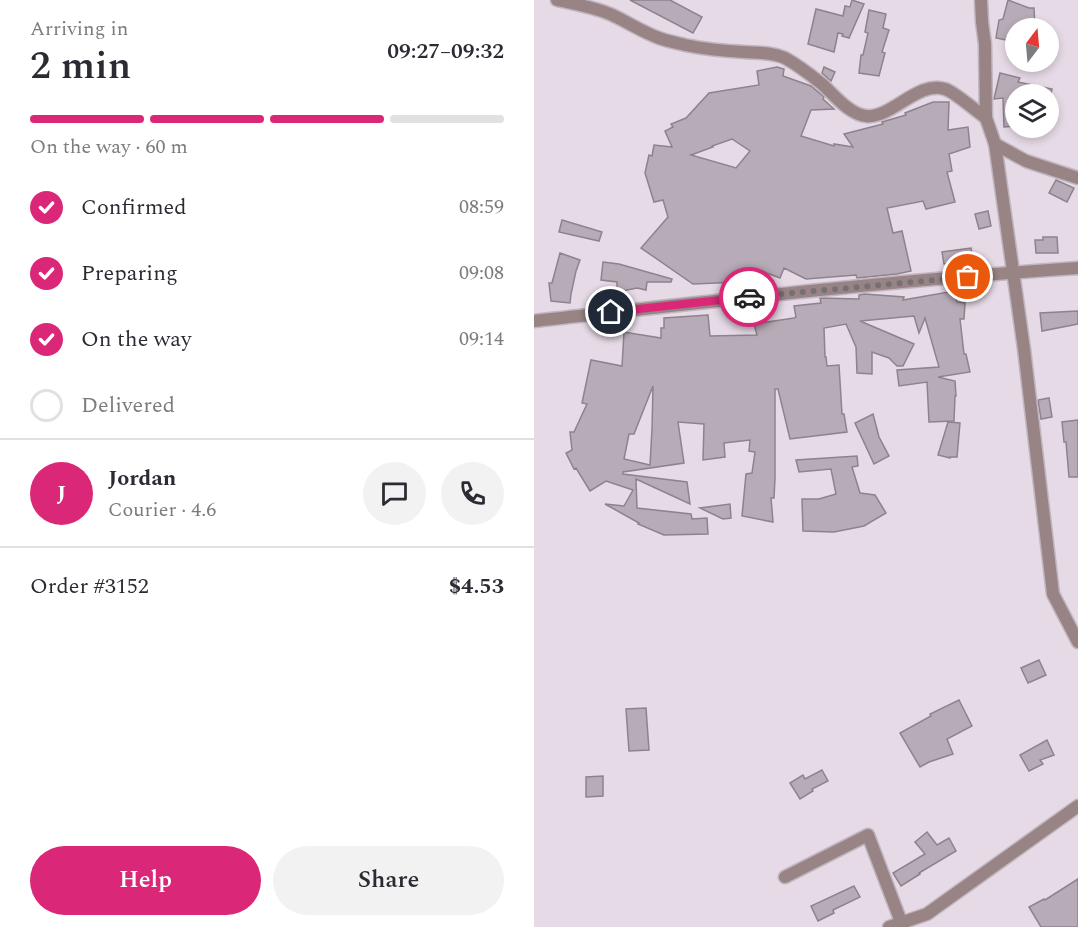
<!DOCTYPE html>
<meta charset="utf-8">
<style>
:root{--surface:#fff;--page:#f2f2f3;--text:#2b2b33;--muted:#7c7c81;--line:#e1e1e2;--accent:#db2777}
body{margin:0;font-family:Spectral,serif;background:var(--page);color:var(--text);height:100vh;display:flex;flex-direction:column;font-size:22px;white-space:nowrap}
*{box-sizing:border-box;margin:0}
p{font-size:20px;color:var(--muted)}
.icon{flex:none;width:33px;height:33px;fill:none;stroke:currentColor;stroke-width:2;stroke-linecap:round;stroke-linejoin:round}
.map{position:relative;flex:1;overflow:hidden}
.details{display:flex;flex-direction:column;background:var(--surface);width:534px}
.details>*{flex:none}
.needle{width:39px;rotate:16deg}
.buttons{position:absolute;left:471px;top:18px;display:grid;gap:12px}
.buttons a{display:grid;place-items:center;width:54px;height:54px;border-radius:50%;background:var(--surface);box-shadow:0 3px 9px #0003;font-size:30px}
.pin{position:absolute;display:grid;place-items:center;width:51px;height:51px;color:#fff;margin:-26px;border:3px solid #fff;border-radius:50%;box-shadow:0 2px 6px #0007}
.courier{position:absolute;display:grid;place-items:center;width:60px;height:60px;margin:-30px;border:4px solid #db2777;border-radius:50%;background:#fff;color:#222;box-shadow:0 2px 8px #0007}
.headline em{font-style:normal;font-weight:600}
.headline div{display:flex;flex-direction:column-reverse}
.headline{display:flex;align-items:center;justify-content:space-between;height:102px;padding:0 30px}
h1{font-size:39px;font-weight:600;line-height:45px}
.bar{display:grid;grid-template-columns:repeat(4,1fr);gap:9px 6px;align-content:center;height:72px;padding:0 30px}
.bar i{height:8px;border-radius:4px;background:var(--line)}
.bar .current{background:var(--accent)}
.bar p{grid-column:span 4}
.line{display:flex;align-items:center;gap:15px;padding:0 30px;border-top:2px solid var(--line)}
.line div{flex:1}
.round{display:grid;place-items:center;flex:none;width:63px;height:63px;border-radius:32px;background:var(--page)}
ol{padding:0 30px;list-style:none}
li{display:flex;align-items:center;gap:18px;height:66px}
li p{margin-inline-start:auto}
li .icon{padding:6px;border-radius:50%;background:var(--accent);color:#fff;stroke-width:4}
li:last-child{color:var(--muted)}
li i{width:33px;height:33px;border:3px solid var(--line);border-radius:50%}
.cta{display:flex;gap:12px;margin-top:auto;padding:12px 30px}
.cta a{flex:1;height:69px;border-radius:36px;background:var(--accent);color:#fff;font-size:24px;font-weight:600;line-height:69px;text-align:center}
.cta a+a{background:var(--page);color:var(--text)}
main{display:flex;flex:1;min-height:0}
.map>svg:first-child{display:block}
.building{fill:#b7abb7;stroke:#8d828d;stroke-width:1.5;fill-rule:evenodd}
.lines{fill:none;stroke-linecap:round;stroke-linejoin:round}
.minor-casing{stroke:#c0b6c0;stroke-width:15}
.minor{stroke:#998485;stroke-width:12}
.done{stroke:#766f76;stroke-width:6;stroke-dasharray:0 10.8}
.route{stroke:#db2777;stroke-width:8}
</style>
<main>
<section class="details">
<div class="headline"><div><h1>2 min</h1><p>Arriving in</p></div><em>09:27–09:32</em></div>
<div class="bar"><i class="current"></i><i class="current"></i><i class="current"></i><i></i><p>On the way · 60 m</p></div>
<ol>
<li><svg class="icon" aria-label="check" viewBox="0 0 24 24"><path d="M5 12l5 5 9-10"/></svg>Confirmed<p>08:59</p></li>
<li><svg class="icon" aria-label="check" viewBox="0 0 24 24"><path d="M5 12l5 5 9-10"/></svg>Preparing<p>09:08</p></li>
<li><svg class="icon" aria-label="check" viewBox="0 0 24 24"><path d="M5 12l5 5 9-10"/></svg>On the way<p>09:14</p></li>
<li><i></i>Delivered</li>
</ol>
<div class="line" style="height:108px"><b class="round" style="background:var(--accent);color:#fff">J</b><div><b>Jordan</b><p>Courier · 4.6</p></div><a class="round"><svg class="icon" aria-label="chat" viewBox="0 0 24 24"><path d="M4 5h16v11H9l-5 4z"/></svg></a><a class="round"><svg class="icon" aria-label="phone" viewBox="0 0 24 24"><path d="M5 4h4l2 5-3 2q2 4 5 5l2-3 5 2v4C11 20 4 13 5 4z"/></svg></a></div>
<div class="line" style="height:78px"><div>Order #3152</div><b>$4.53</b></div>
<div class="cta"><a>Help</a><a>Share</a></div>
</section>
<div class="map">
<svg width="544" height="927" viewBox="0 0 544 927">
<rect width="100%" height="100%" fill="#e6dae6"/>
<g class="building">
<path d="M96,0H136L168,17L159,33Z"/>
<path d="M318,0L330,4L315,38L308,36L309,34L304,33L300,52L274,44L282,9L309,16L311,6L316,7Z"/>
<path d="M474,0L495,8H500L501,28H482V42L462,38L465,20L469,19Z"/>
<path d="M335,10L352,14L349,28L355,30L348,52L351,53L345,76L325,73L327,55H329L334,33L331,32Z"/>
<path d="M243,67L250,69L249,76L277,86L290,97L289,99L300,109L277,110L267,136L300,146V144L319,147L310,134L349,124L348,122L372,115L371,113L399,102H415L414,130L434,127L436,147L415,154L418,171L413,172L421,202L392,209L389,201L353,208L359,233L368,231L377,271L363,274L323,278L322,275L272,279L250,268L246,278L230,272L231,281L159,284L107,248L134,217L129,200L120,202L111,173L115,155L118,156L120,145L138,147L131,131L139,127L137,124L152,118L175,93L225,85L223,71ZM198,139L216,151L202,168L157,155L179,147L178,146Z"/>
<path d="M290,67L301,72L297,81L288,73Z"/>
<path d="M466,73L486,78L484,82L518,89L517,94H482V126L470,127L469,98L460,99Z"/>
<path d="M522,180L540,188L533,202L515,193Z"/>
<path d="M454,211L457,226L445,229L441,214Z"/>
<path d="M28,220L68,232L65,241L25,232Z"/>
<path d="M509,237H523L524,253H502L501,240H509Z"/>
<path d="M437,248L439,260L410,264L408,252Z"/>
<path d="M26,253L46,260L42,271L37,294L36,303L17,301L15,283H18Z"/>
<path d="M69,262L85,264L138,279L137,282H113L112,290L103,288L83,292V282L67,280Z"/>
<path d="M420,291L423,302L431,303L430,319H426L430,354H432L436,372L404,377L421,381L422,396H421L420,421L395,422L393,382L365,386L363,370L405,367L391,318L385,333L380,316L326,321L380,344L369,366H363L355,358L338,352V374L323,373L322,347L312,324L290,328L291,357H292L293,366L305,365L308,414H310L313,432L256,439L244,389H241V478L240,498H237L239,522L208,516L212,474L218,473L221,452L215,451L216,440L190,443L191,457L169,460L170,424L144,422L150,463L89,472V474L153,482L156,504L102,479L103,508L157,514L158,519L173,518L174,534L130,535L104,524L105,523L71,504L90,506L99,490L72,481L56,491L42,468L40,469L32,453L38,450L36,432H40L53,404L48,403L57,360L88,366L90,332L127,338V328H130V318L174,315L176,336L223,335L220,324L260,318L262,317L260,306L287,303L286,298L325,299V295L330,294L370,297L369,300ZM119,386L118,429L116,465L90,459L95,434H100Z"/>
<path d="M544,311V324L508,331L506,313Z"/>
<path d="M515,398L518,417L507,419L504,400Z"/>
<path d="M339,414L345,437L355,456L340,464L321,423Z"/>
<path d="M544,420V477H535L532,442H530L528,422Z"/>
<path d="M414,422L426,423L423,457H416V458L404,455Z"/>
<path d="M323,456L324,466L318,467L326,493L341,495L352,513L330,526L300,532L269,531L268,499H285L302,494L297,469L265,472L262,460Z"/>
<path d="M196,504L197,518L189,519L166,508Z"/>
<path d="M505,660L512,675L494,683L487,668Z"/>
<path d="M425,700L438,726L413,739L419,754L395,762L386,767L366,733L397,716L396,714Z"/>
<path d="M112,708L115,750L95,751L92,709Z"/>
<path d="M513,740L520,755L506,760L509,764L495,771L486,755Z"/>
<path d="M288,770L294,781L278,789L279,791L266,799L256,783L269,775L271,779Z"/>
<path d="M69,776V796L52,797V777Z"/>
<path d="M393,832L403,845L415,838L422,851L385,873L386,874L367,886L359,873L391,854L381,842Z"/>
<path d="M544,879V927H507L495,907L510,899L511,900Z"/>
<path d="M320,886L326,897L299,910L300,913L284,921L277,906Z"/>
</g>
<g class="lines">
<defs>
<g id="minor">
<path d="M23,0C41,4 59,7 76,14C92,21 108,32 125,38C133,41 143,43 151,45C170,49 191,51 210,52C224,53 238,52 251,58C262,64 278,76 288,84C299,94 316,115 332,116C357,119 384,80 411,89C421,92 443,112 452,118"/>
<path d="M447,0L448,22L451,44L452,118L461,144L492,161L544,178"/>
<path d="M461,144L490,349L519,594L544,642"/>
<path d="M0,321C181,301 362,280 544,268"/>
<path d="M251,877L334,835L369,927"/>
<path d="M355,927L393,914L544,806"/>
</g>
</defs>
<use href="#minor" class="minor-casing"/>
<use href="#minor" class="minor"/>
</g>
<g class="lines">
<path class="done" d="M215,297L434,277"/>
<path class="route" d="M77,312L215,297"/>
</g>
</svg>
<div class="buttons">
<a><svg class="needle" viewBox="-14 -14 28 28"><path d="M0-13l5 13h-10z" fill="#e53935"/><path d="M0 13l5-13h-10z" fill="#7c7c81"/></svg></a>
<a><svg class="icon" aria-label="layers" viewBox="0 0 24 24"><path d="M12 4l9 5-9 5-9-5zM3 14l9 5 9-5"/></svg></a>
</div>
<div class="pin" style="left:434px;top:277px;background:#ea580c"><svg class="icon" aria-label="bag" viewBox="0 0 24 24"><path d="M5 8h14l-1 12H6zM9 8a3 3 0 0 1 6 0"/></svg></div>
<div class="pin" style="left:77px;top:312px;background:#1f2937"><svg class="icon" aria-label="home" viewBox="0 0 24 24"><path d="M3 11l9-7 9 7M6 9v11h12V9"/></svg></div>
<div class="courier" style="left:215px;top:297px"><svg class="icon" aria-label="car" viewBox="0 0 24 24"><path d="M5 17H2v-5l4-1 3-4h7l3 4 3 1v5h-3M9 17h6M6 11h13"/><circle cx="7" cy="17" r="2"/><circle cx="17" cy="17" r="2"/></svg></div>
</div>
</main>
